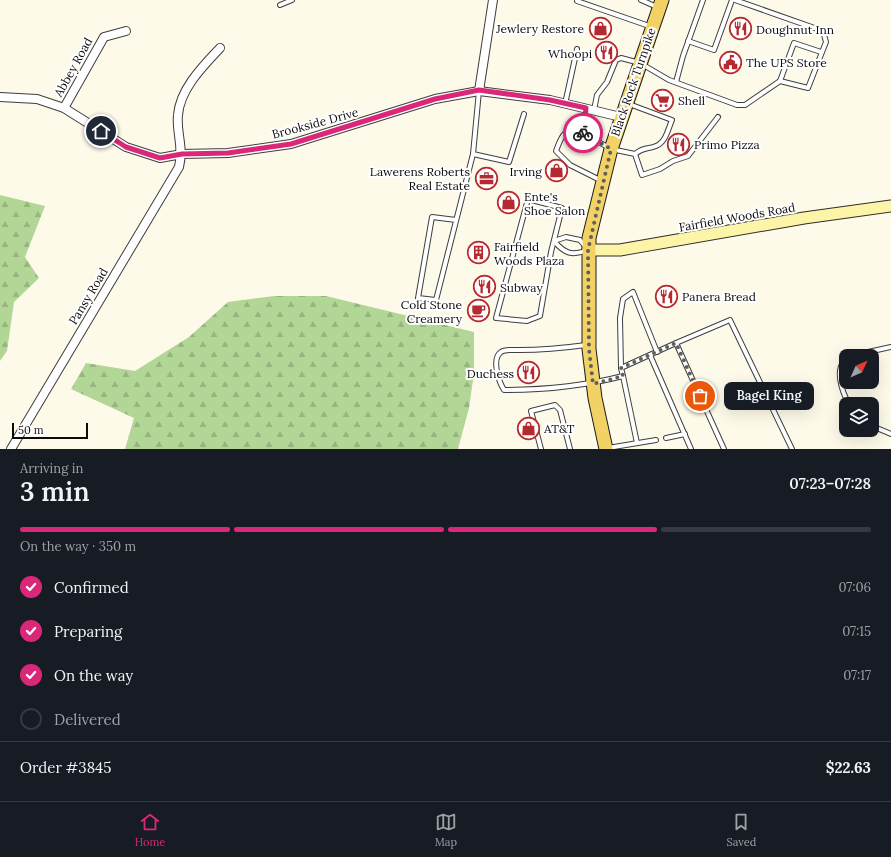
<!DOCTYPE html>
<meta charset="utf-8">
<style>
:root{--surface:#171b24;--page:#20242c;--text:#f1f3f6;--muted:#9ea1a6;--line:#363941;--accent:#db2777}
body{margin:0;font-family:Lora,serif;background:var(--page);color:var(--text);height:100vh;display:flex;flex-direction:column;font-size:15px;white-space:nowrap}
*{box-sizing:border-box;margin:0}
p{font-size:13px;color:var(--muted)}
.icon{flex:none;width:22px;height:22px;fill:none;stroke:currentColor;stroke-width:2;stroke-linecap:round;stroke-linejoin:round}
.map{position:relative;height:449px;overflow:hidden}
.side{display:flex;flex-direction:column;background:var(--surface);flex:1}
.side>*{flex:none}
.needle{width:26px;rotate:45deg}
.controls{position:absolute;left:839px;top:349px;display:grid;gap:8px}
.controls a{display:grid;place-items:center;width:40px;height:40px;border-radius:8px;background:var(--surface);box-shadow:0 4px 16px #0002;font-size:20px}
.scale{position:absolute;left:12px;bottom:10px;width:76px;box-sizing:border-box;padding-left:4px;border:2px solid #0b0b0b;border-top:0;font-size:11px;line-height:14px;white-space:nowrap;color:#0b0b0b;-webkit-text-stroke:3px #fff;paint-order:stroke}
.pin{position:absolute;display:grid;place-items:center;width:34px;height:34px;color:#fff;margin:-17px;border:2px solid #fff;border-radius:50%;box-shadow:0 1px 4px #0007}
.courier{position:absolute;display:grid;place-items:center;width:40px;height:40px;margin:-20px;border:3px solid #db2777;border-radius:50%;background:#fff;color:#222;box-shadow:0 1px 5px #0007}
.bubble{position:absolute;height:28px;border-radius:8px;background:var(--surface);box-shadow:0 4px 16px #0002;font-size:13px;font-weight:600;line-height:28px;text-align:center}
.headline em{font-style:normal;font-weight:600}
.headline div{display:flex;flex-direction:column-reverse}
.headline{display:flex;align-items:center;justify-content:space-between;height:68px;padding:0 20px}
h1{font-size:26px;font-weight:600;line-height:30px}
.bar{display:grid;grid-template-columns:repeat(4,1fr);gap:6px 4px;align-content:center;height:48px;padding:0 20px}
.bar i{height:5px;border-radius:3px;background:var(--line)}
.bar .current{background:var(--accent)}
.bar p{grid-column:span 4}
.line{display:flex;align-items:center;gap:10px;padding:0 20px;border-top:1px solid var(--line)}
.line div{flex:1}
ol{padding:0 20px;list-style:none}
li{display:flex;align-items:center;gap:12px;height:44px}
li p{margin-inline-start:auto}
li .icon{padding:4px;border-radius:50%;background:var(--accent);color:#fff;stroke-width:4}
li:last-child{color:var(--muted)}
li i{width:22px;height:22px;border:2px solid var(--line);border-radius:50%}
.tab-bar{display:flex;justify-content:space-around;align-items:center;height:56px;border-top:1px solid var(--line);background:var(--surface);font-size:11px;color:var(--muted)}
.tab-bar a{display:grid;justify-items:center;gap:2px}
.tab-bar .current{color:var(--accent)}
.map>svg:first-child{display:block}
.forest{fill:url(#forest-firs)}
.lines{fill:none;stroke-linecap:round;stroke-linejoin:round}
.lane-casing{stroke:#3e3e3e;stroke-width:6}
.street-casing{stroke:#3e3e3e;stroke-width:10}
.secondary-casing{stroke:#2d2d2d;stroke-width:13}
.primary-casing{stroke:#1c1c1c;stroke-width:15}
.lane{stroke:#fff;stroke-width:4}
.street{stroke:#fff;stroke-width:8}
.secondary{stroke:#fcf4a7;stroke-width:11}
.primary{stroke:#f3d265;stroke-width:13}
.done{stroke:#605f59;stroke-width:4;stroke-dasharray:0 7.2}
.route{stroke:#db2777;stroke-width:5}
.labels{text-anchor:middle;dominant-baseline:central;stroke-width:4;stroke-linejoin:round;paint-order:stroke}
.poi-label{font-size:12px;fill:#0b0b0b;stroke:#fff;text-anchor:start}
.street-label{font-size:12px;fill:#0b0b0b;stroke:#fff}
</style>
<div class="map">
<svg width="891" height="449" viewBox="0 0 891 449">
<defs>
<pattern id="forest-firs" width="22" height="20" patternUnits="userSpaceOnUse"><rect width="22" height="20" fill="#b1d695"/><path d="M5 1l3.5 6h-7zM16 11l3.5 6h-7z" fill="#97b67f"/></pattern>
</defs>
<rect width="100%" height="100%" fill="#fefae9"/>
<g class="forest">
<path d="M0,195L45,206L25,257L39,278L14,302L7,351L0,361Z"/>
<path d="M274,296H326L474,332V373L469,408L458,449H125L134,418L71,389L86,363L135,371L189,337L228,302Z"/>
</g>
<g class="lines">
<defs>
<g id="lane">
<path d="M641,0L657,7"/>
<path d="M577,1L652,27"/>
<path d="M280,5L292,0"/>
<path d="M688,41L714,50L732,0"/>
<path d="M780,81L794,43L821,52"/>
<path d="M676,82L683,56L703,0"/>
<path d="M565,104L577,49"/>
<path d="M629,104L672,120C668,129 666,142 656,146C646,150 645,146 635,154"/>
<path d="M586,109L583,133L611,149L635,154L642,175L660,169L673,161L688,156L718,117"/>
<path d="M594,110L597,95L607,82L616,60L621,58L640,63L669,80L737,105H745L780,81L808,88L826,42L823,31L735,0"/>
<path d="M583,133C565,127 562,134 556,151L570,165L600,180"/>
<path d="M473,154L509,162L524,114"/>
<path d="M528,199L562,208L551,252L540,316L527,321L496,318Z"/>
<path d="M456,220L432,217L418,298L436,300L473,154L479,91"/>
<path d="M566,237L580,240L588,250C572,256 565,254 554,241Z"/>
<path d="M676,343L730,320L792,449"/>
<path d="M586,345C564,348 542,350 519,350C513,350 505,349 501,352C491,359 499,382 504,390C544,390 584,386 623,376L621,368L676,343L724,449"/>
<path d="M650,355L691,449"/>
<path d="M850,356L891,347"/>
<path d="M846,359C834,369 842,392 849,404"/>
<path d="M621,368L620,318L623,299L633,292L657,352"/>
<path d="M623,376L637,443"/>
<path d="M872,426L891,434"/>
<path d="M666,438L685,434"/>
<path d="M608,448L656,440"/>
<path d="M541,449L531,411L555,405L560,410L570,449"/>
</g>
<g id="street">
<path d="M479,91L493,0"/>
<path d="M0,97L37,99L64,108L126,147L160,158L182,154L228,153L291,144L435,99L479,91L550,100L621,117"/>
<path d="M64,108L104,37L126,31"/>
<path d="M11,449L179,167C184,146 176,133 178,115C180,89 203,66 220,48"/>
</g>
<path id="secondary" d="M588,250H620L804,218L891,206"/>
<path id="primary" d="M606,449L595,398L589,349V238L611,149L662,0"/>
</defs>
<use href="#lane" class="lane-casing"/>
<use href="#street" class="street-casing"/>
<use href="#secondary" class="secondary-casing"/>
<use href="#primary" class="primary-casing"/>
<use href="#lane" class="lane"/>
<use href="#street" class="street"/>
<use href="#secondary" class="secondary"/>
<use href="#primary" class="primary"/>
</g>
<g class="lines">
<path class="done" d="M583,133L611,149L588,250L589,349L593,384L623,376L621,368L676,343L700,396"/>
<path class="route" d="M101,131L126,147L160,158L182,154L228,153L291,144L435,99L479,90L550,100L586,108L583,133"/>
</g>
<defs>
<symbol id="shop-ring" viewBox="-11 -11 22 22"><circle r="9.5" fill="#fff" stroke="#b42a2e" stroke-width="1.5"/><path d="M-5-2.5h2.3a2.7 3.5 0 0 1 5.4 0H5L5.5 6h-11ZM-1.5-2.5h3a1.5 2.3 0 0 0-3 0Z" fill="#b42a2e"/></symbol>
<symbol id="restaurant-ring" viewBox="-11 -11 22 22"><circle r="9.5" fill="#fff" stroke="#b42a2e" stroke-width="1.5"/><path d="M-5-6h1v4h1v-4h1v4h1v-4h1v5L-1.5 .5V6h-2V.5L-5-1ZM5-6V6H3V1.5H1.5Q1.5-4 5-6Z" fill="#b42a2e"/></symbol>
<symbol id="civic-ring" viewBox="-11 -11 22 22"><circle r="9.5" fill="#fff" stroke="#b42a2e" stroke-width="1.5"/><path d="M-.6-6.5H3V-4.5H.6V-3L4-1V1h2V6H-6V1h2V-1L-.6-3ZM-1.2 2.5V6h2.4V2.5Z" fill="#b42a2e"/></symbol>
<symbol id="supermarket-ring" viewBox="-11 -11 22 22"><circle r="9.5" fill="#fff" stroke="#b42a2e" stroke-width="1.5"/><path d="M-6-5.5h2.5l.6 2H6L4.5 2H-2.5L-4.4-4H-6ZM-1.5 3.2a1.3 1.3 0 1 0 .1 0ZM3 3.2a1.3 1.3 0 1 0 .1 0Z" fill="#b42a2e"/></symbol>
<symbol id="office-ring" viewBox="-11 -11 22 22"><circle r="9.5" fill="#fff" stroke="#b42a2e" stroke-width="1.5"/><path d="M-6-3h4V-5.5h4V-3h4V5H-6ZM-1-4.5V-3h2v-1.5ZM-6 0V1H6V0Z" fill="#b42a2e"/></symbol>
<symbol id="building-ring" viewBox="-11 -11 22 22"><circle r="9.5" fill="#fff" stroke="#b42a2e" stroke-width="1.5"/><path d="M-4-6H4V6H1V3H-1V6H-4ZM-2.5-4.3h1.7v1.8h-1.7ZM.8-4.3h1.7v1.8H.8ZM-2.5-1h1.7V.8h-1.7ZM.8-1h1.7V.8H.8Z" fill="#b42a2e"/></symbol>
<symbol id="cafe-ring" viewBox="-11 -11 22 22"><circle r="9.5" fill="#fff" stroke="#b42a2e" stroke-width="1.5"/><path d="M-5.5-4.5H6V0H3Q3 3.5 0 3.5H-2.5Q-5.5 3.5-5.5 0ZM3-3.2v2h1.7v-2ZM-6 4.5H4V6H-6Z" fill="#b42a2e"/></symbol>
</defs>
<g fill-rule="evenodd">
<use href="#shop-ring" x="588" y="16" width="25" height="25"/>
<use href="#restaurant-ring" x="728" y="16" width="25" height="25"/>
<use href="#restaurant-ring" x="594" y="40" width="25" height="25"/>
<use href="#civic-ring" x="718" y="50" width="25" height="25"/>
<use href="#supermarket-ring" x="650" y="88" width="25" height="25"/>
<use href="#restaurant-ring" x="666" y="132" width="25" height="25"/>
<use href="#shop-ring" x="544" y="158" width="25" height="25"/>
<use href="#office-ring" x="474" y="166" width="25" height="25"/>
<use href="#shop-ring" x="496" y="190" width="25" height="25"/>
<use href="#building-ring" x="466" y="240" width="25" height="25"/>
<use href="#restaurant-ring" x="472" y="274" width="25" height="25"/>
<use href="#restaurant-ring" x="654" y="284" width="25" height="25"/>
<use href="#cafe-ring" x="466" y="298" width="25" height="25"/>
<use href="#restaurant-ring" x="516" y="360" width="25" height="25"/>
<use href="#shop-ring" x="516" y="416" width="25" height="25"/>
</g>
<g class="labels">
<g class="poi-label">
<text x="584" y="28" text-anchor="end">Jewlery Restore</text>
<text x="756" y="29">Doughnut Inn</text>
<text x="592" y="53" text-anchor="end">Whoopi</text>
<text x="746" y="62">The UPS Store</text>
<text x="678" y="100">Shell</text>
<text x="694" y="144">Primo Pizza</text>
<text x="470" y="171" text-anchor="end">Lawerens Roberts<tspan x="470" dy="14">Real Estate</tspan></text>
<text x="542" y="171" text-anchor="end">Irving</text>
<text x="524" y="196">Ente's<tspan x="524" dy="14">Shoe Salon</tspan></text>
<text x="494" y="246">Fairfield<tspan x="494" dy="14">Woods Plaza</tspan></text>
<text x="500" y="287">Subway</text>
<text x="682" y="296">Panera Bread</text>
<text x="462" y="304" text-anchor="end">Cold Stone<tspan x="462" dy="14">Creamery</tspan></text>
<text x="514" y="373" text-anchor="end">Duchess</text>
<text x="544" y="428">AT&amp;T</text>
</g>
<g class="street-label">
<text transform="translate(73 67) rotate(-61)">Abbey Road</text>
<text transform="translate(633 82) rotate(-71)">Black Rock Turnpike</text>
<text transform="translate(315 123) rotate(-15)">Brookside Drive</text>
<text transform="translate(737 217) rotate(-10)">Fairfield Woods Road</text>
<text transform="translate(88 296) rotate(-59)">Pansy Road</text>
</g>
</g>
</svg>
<div class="controls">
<a><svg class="needle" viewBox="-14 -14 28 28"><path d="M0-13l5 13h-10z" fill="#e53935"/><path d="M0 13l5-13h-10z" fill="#9ea1a6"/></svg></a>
<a><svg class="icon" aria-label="layers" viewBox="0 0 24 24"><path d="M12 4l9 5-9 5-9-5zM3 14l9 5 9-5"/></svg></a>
</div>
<div class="scale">50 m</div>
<div class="pin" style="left:700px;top:396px;background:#ea580c"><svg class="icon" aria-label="bag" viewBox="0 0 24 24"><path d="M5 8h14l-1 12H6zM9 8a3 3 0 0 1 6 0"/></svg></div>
<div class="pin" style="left:101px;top:131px;background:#1f2937"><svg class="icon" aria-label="home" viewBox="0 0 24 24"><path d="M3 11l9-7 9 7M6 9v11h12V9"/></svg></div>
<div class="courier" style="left:583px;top:133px"><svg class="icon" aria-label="bike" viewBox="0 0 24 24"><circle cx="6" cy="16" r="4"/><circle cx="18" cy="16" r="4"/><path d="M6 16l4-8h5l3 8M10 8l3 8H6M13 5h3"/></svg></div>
<div class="bubble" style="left:724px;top:382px;width:90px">Bagel King</div>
</div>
<section class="side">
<div class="headline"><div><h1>3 min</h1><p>Arriving in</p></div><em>07:23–07:28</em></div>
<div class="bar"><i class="current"></i><i class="current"></i><i class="current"></i><i></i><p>On the way · 350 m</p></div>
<ol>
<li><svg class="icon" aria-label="check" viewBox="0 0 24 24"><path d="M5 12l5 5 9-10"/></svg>Confirmed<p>07:06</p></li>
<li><svg class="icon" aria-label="check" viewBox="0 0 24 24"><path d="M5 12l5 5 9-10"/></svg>Preparing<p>07:15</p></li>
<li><svg class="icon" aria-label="check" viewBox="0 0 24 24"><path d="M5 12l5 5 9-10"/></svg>On the way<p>07:17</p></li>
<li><i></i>Delivered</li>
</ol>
<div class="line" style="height:52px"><div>Order #3845</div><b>$22.63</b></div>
</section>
<nav class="tab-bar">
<a class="current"><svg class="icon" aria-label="home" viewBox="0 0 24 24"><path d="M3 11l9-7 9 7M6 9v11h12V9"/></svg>Home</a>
<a><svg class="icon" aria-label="map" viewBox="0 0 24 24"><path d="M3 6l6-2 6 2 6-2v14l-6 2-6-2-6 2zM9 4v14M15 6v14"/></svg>Map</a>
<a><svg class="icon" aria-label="saved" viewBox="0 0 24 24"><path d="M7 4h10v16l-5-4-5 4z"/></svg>Saved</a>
</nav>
